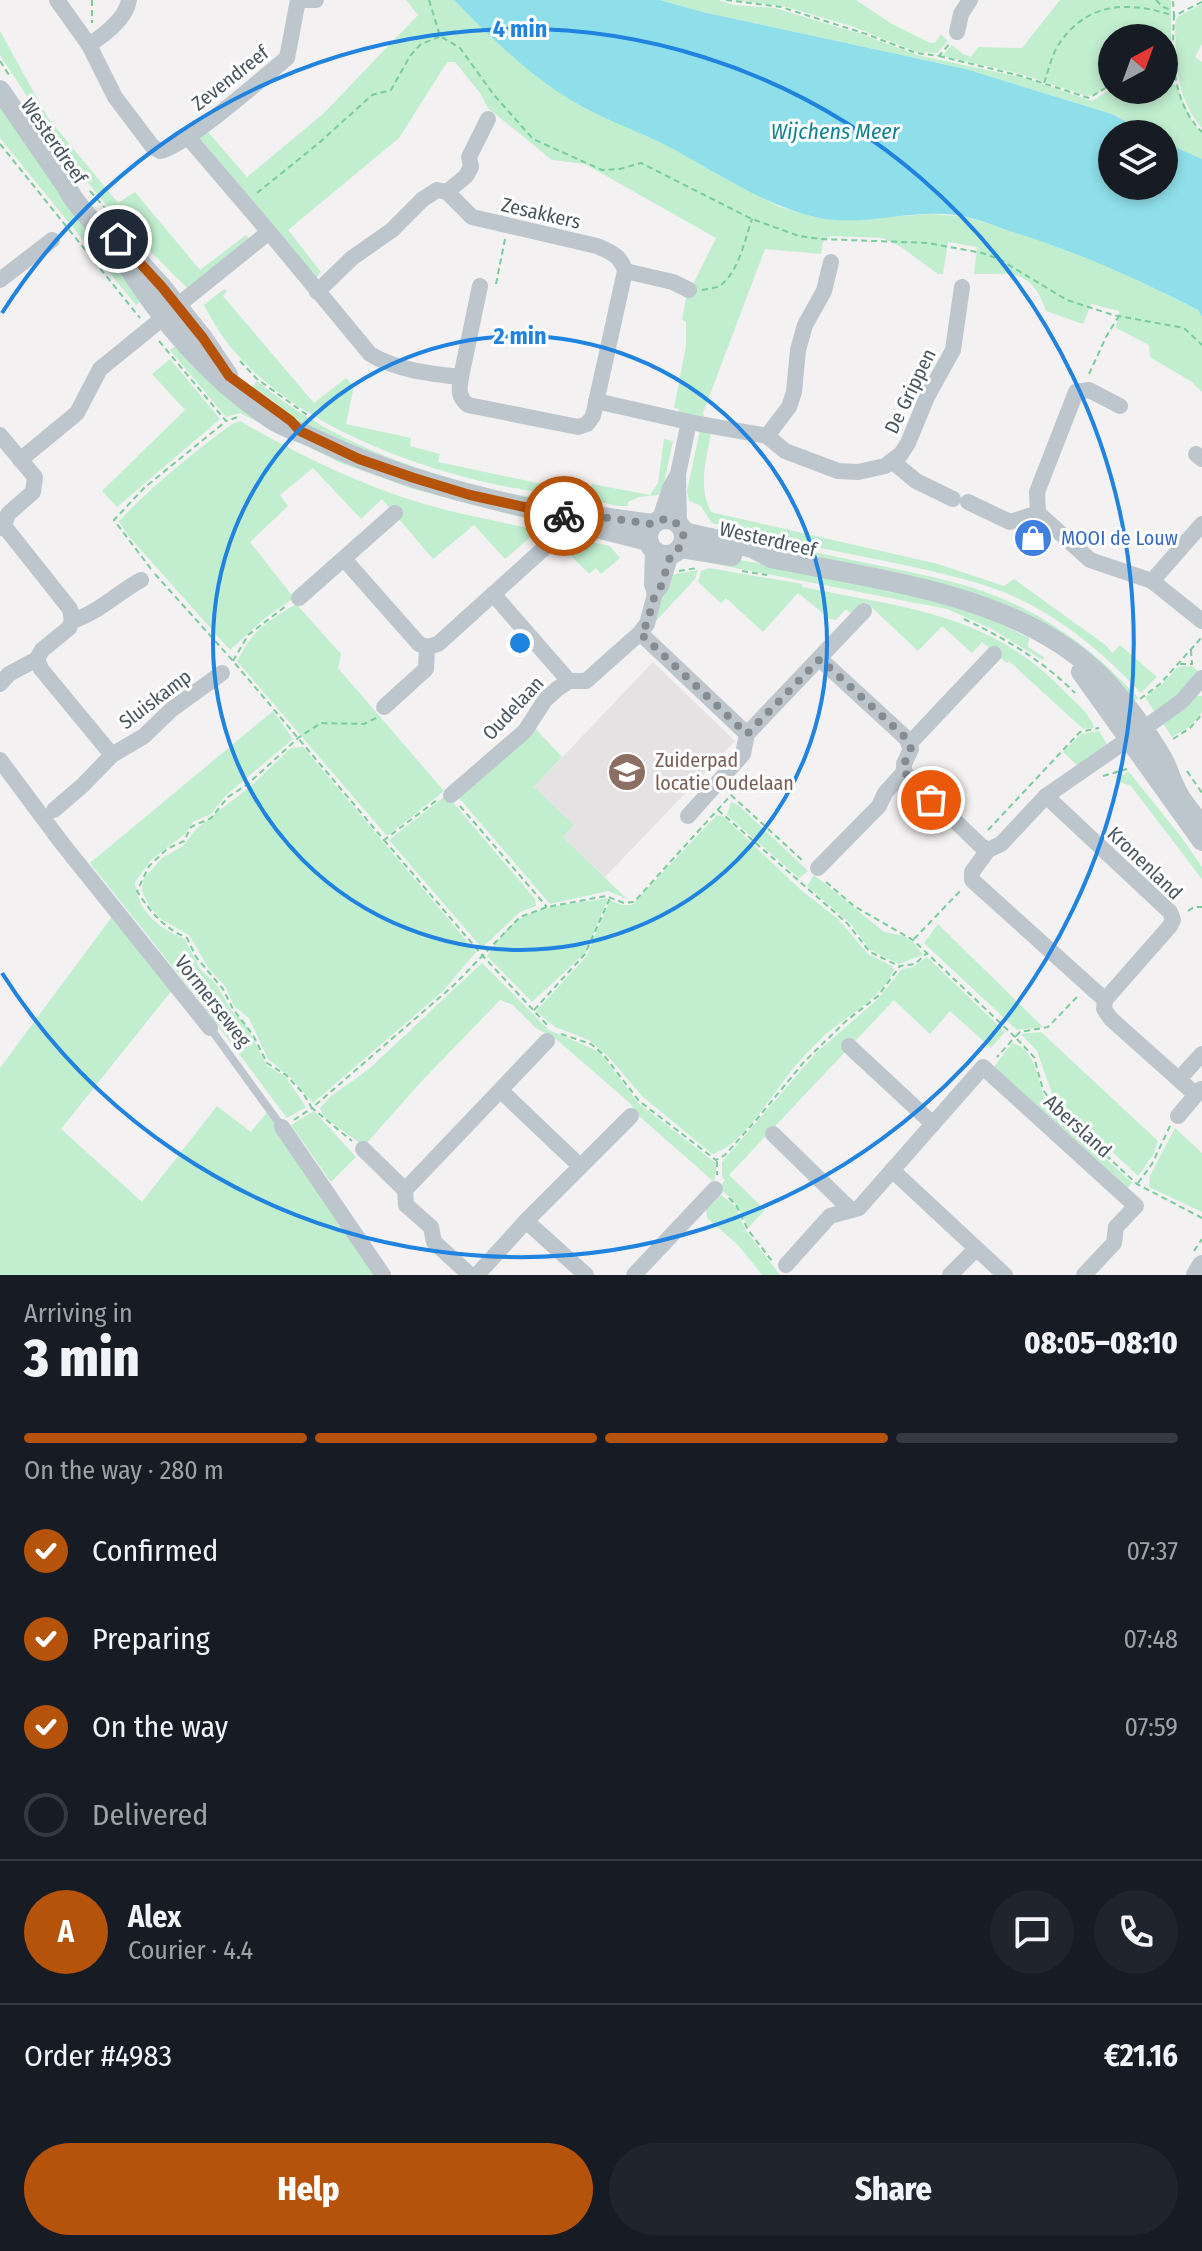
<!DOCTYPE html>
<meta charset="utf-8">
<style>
:root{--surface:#171b24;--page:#20242c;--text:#f1f3f6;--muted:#9ea1a6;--line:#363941;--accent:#b45309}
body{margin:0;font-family:"Fira Sans Condensed",sans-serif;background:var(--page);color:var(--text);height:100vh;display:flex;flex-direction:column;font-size:30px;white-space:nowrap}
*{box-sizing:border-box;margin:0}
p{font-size:26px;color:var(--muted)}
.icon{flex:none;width:44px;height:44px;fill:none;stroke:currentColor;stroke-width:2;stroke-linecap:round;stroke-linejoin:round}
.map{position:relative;height:1275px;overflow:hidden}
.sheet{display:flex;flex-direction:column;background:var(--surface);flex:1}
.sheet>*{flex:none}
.needle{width:52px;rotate:41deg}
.fabs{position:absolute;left:1098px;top:24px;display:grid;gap:16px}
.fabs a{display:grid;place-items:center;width:80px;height:80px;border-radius:50%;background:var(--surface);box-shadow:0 4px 12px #0003;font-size:40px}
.pin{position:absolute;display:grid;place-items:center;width:68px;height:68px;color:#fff;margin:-34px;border:4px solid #fff;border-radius:50%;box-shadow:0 2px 8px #0007}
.courier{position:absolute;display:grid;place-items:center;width:80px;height:80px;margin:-40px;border:6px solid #b45309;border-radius:50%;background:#fff;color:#222;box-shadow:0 2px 10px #0007}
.head em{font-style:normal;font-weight:800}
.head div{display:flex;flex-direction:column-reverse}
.head{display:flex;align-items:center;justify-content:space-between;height:136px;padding:0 24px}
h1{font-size:52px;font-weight:800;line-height:60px}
.bar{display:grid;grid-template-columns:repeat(4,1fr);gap:12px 8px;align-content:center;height:96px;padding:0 24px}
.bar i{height:10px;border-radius:6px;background:var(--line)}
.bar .on{background:var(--accent)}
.bar p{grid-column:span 4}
.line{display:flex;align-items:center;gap:20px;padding:0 24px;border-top:2px solid var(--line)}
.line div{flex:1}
.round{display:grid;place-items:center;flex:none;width:84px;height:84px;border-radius:42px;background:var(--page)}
ol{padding:0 24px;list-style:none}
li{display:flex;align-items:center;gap:24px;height:88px}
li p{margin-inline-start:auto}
li .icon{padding:8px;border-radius:50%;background:var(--accent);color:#fff;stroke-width:4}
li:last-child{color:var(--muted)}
li i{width:44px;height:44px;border:4px solid var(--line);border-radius:50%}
.cta{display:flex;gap:16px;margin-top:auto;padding:16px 24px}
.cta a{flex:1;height:92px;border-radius:48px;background:var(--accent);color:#fff;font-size:32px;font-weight:800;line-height:92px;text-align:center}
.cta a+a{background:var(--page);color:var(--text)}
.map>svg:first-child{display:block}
.education{fill:#e4e2e3}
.green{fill:#c1eecf}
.water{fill:#8fdfea}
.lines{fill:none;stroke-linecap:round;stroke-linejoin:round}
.path{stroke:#7acc9c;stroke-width:2;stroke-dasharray:6 4;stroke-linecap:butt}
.service{stroke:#bdc6cd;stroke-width:8}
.minor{stroke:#bdc6cd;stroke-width:16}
.tertiary{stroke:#bdc6cd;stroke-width:20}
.done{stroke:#848c91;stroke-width:8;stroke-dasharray:0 14.4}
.route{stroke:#b45309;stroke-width:10}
.ring{fill:none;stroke:#1f83df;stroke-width:4}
.labels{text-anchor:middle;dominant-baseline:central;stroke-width:6;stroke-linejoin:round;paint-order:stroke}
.street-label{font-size:20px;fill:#49565e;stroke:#fff}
.shop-label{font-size:20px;fill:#366cbe;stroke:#fff;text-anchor:start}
.education-label{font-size:20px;fill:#785e54;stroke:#fff;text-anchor:start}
.water-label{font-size:22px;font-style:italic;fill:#118292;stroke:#fff}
.centre{fill:#1f83df;stroke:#fff;stroke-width:4}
.ring-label{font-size:24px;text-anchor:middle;font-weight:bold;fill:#1f83df;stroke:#fff;stroke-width:6;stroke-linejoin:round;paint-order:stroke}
</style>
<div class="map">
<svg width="1202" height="1275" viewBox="0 0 1202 1275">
<rect width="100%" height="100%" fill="#f3f1f1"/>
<path class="education" d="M653,662L735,741L605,877L563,837L574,825L534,787Z"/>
<g class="green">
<path d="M406,0H454L512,56L587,108L688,156L725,179L780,207L819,218L838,220L932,214L967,217L1054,244L1135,278L1198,310L1202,317V392L1192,382L1150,357L1149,345L1116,328L1119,311L1091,304L1083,324L1046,311C1031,268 1013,274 974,274L977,247L948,242L943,274H938L901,247L883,238L830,236L823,242L821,254L765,249L703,413L705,419L678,413L679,409L674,408L686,346V322L682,320L686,298L716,238L585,164L552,160L488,108L480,93L455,62H448L444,67L399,138L288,230L321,272L316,278L199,137L208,132L247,177L323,114L418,15Z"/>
<path d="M660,0H718L734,5L775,8L864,35L917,55L1025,78L1092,101L1112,88V90H1164V81L1176,85L1193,123L1202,133V159L1164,142V134H1149L1112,114L966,69L703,12Z"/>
<path d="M734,0H856L892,24L930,43H935L941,34L948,41L937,53L917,52L851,26L783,6Z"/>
<path d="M1060,0H1171V76H1164V38H1112V84L1096,94L1087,96L1021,74L942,56L952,45L963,54L971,57L978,47L1022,48Z"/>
<path d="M1202,4V44L1195,57L1202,62V128C1176,98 1176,63 1175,25L1177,17Z"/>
<path d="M0,31L48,118L118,203L135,192L200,270L246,235L250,240L189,290L118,219L66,156L0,55Z"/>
<path d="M0,103L144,299L136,305L0,138Z"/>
<path d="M224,289L227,291L223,296L314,403L346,378L354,386L346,424L411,438L410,446L440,454L438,462L589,494L592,484L650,495L658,483L664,439L673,441L663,488L658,495L639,497L628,502V506H618C572,495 525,492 480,481C390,459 279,414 223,337C216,327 210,316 204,305Z"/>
<path d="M180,343L263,417L548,519L621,543L413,489L341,463L240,413L226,417L170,350Z"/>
<path d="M170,359L220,419L117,507L102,491L185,410L152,374Z"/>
<path d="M257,381C326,439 413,471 500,491C542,501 586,504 627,517L565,508L449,483L309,428L278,409L275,402L252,387Z"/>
<path d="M240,421C298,455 360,485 424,504C466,516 508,523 550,533L542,540L535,533L505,559L474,525L433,559L382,499L361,519L313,468L280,495L288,506L250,542L294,598L265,618L230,650L127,534L119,521C154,484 192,454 232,424Z"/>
<path d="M700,430L711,434C706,460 698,487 711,512L938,564L1004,586L1014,579L1104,644L1113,653L1120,645L1157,677L1141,693C1101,650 1053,611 998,590C962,577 923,569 885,561C827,549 769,538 712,523L700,505L689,501L687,491Z"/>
<path d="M712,528C763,541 814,552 866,563C910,572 955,580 996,596C1051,618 1099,654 1138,698L1129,705L1054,635L710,535Z"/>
<path d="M553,534L610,546L620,558L601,574L596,568L589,574L551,535Z"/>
<path d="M706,555L796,569L971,609L1029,638L1028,647L1044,657L1043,660L990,628L947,609L705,562Z"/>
<path d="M709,568L802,584V587C905,608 992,613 1068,695C1077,704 1091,715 1094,728L1083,729L1009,661L1007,663L982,642L972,653L942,626L918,651L866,602L853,615L846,609L836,620L830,619L798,593L763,632L726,598L721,603L698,582L701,571Z"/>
<path d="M698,570L695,579L653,624L671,575Z"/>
<path d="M296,604L341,654L338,668L444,791L387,836L237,661C254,629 265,623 296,604Z"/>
<path d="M1192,666L1200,673L1179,696L1156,714L1145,697L1161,685L1178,667Z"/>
<path d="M1195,696H1202V712L1189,727L1172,737L1162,722Z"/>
<path d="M273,711L293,739L224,797L211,814L193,822L185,834L151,860L135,882C137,912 160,929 185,939L200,969L216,984L231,1010L246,1025L267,1066L285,1076L306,1107L287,1118L195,995L90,863Z"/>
<path d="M535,728L562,757L534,787L574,825L563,837L627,899L608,891L550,904L459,798Z"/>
<path d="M1099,731L1108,746L1078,766L1063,752L1081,734Z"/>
<path d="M303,747L476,952L444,990L313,1103L292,1079L268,1059L249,1018L234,1006L225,986L209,969L189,935L161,919L150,907L142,891L143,880L162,858L183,846L197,828L252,785L291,748Z"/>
<path d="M1129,772L1182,838L1202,867V879L1131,786L1117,781L1116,778Z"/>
<path d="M444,797L450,799L535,899L536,906L520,912L482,948L389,840Z"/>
<path d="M731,802L738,805L808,871L799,878L727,815Z"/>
<path d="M717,815L724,817L801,890L838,919L868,954L892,966L894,970C880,1000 850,1013 826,1034C815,1045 802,1057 792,1070C772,1094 742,1146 712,1154L642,1096L608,1056L589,1040L555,1027L536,1011L586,957L610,900L621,905H632Z"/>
<path d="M814,875L884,932L904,936L912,941L923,955L899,964L870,950L851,924L807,886Z"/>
<path d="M608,898L586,952L532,1002L487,956C495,943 508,926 521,918C545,904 581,903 608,898Z"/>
<path d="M114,914L173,989L61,1129L142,1202L217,1106L251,1132L268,1111L380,1275H0V1068Z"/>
<path d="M938,924L1043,1027L1017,1030L924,943Z"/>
<path d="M927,957L1005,1032L991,1048L950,1011L930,1034L894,1000L729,1175L765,1210L748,1228C741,1211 734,1199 719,1188L725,1180L722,1177V1162L817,1052L877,1000L902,969L913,967Z"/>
<path d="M482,963L549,1030L600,1052L638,1103L717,1164L714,1182L637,1114L630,1103L557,1040L536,1028L513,1005L500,1000L421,1082L364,1146L324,1117L320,1108L330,1097L369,1069Z"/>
<path d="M1041,1032L1158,1141L1154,1153L1138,1176L1053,1096L1037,1051L1021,1034Z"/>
<path d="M1012,1043C1038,1049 1037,1085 1048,1105L1132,1183L1126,1190L1122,1182L994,1067Z"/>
<path d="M314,1111L356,1157L331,1182L291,1125Z"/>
<path d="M1175,1128L1202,1153V1212L1149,1187L1150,1176Z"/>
<path d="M721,1195L735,1206L746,1231L780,1275H762L739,1246L707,1218L706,1210Z"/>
</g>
<path class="water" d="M454,0H660L703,12L966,69L1112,114L1149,134H1112V186H1164V142L1202,159V317L1198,310C1138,279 1078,252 1013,232C994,226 975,217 955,215C909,209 861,228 815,217C769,206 730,181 689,158C651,135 607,122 569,99C526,72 489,36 454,0Z"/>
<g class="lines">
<g class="path">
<path d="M92,0V23"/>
<path d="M429,0L440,36L460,48L494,95L533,139L602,170L620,169L641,163L752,219L799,236L821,239L928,243L982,253L999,259L1067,300L1113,315L1184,328L1202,345"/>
<path d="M726,0L781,7L866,34L916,53L939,56L950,43"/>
<path d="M1156,0L1163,7L1171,10"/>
<path d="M1202,2L1174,16C1172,55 1171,102 1202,132"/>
<path d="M939,56L1021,76L1089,98L1112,84"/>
<path d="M0,61L9,75"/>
<path d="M1164,79H1173"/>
<path d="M1044,83C1048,72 1051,58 1057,47C1085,2 1128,0 1174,16L1173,0"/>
<path d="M0,144L140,318"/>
<path d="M90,191L123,228"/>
<path d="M257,193L319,143L372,95L391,90L410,56L421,44L439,37"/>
<path d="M496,284L505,239"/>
<path d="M702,290C709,289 716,288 721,285C739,271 745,239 752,219"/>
<path d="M159,341L226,421L238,417"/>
<path d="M240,361L257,379L310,417"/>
<path d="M1089,374L1107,335L1119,316"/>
<path d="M151,569L114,520L144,488L225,422"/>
<path d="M679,571L697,568"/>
<path d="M742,571L767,575"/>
<path d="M155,574L233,661L384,840L437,800"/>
<path d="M964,619C1006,639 1042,660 1075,693"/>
<path d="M233,661L248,635L286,606"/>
<path d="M1180,664H1192L1191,650"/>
<path d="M1140,699L1160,684L1202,637"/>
<path d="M376,718L364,724L321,723L298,738L248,784L228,797L211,818L191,827L184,841L167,849L149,866L137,891C151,913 163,927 187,938L196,957L223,989L233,1009L253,1035L267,1063L286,1075L303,1093L312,1108L454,985L520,917L547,907L606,896L624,903L634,902L731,795"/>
<path d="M1173,739L1190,728L1202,714"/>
<path d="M1187,771L1202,793"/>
<path d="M1103,776L1127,769"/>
<path d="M731,795L803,861"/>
<path d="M460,806L547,907"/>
<path d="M718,810L847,923L870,952L899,966"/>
<path d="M988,830L1080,732L1099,728"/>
<path d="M384,840L482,955L549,1027"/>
<path d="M826,882L854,906L913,940L1015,1037L997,1057"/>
<path d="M1188,911L1194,907H1202"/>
<path d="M914,939L962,889"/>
<path d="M1077,997L1048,1027L1020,1032L1015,1037L1034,1057L1043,1090L1060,1113L1137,1184L1202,1218"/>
<path d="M534,1010L585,954L610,898"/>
<path d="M561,1034L591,1044L603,1054L639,1101L716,1160L725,1155L757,1119L804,1062L846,1021L878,996L900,966L915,964L927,953"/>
<path d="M294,1120L312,1108L352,1141"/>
<path d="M717,1161V1175"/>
<path d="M1138,1183L1152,1164L1170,1126"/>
<path d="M729,1198L736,1205L748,1230L772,1261"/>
<path d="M1194,1251L1202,1239"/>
</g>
<path class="service" d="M210,1028L282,1127"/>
<g class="minor">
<path d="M57,0L89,45L115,97L152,146L160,151C186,146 262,78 287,58L298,0"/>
<path d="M298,0H316"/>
<path d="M957,32L961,14L970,0"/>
<path d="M89,45C104,35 126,19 129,0"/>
<path d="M188,137L269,232"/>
<path d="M447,192L466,176L471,167L469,157L488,119"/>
<path d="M625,271L673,282L689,290"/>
<path d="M0,280L52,240"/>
<path d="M317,292L352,258L392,230L423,199L437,190L447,192L472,217L597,246C611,252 621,256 625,271L593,416L587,424L578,427L468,405C458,397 459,390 461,377L480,286"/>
<path d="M177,306L269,232L370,354C396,370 431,374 461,377"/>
<path d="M596,401L689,422L678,474L670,488L660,519"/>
<path d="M1120,406L1089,390L1076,392L1037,492L1038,513L1090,560L1152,581L1202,621"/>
<path d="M689,422L767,436L785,451L838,471L858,472L885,466L901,454L908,443L927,397L953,350L962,287"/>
<path d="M0,435L35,477L33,492L8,514L4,526L0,528"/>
<path d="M767,436L789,407L794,392L798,350L805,325L824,291L831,262"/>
<path d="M1196,454L1202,459"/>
<path d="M20,460L77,413L100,369L164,317"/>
<path d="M892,461L916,481L953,499"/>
<path d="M678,476L679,524"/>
<path d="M968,502L1010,522L1038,513"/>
<path d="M4,526L70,609L72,621"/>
<path d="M653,550L652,584L655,594"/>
<path d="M344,559L419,644L427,647L438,644L552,541"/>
<path d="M1152,581L1202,524"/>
<path d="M493,594L569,681"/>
<path d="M299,598L395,513"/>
<path d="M640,633L747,734"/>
<path d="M37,659L41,669L112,755"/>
<path d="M820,659L906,738L911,749L904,764V772L981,846L988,850L1001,844L1046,796L1127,740"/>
<path d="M0,684L9,674L37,659L42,650L69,628L72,621C98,613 117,593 141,580"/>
<path d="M384,707L426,669L427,647"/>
<path d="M1143,729L1182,701L1202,678"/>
<path d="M910,743L994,654"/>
<path d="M0,760L61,842L210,1028"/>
<path d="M451,795L525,731L545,700L557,689L569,681H586L640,633L647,624L655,594L661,586L671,554"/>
<path d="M1046,796L1170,912L1173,920L1170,926L1105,1000L1104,1009L1111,1019L1195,1094"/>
<path d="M54,810L83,785L112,755L144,736L171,710L222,673"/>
<path d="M688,816L743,754L747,734L864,611"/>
<path d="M988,850L972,872V880L1105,1000"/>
<path d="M818,868L879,806L885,793L904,772"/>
<path d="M849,1046L933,1124"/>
<path d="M1179,1079L1202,1054"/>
<path d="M501,1091L580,1166"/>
<path d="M1178,1116L1201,1089"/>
<path d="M282,1127L383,1275"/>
<path d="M773,1134L851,1210"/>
<path d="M363,1149L405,1190"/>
<path d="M892,1170L1005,1275"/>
<path d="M526,1221L586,1275"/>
<path d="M786,1265L830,1216L859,1208L983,1067L1136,1206L1116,1227L1114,1243L1084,1275"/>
<path d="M470,1275L434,1242L431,1227L406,1205L405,1190L547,1041"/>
<path d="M477,1275L526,1221L631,1116"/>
<path d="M634,1275L715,1189"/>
<path d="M950,1275L976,1249"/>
</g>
<g class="tertiary">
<path d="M0,90L66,186C80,214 106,231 122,257C161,321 210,379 273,420C285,428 298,431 311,437C394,477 482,499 571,517L585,525L648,541"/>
<path d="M123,244L162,287L203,338L228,375"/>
<path d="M595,516L652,524"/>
<circle cx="666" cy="537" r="18"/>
<path d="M684,532L752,548L771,558C887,582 1037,596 1116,693C1134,715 1152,738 1165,763C1169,772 1172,782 1177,791C1183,804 1194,815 1202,826"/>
<path d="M681,548L732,556"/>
<path d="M1081,672L1202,841"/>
<path d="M1196,1275L1202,1265"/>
</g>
</g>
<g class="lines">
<path class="done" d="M564,516L586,515L652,524L667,518C686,525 690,544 671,554L661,586L655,594L647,624L640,633L747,734L820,659L906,738L911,749L904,764V772L931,800"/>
<path class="route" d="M118,239L162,287L203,338L229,376L291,421L300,431L359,459L414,478L470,495L564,516"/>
</g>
<g class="ring">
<circle cx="520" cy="643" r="307"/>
<path d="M2 313A614 614 0 1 1 2 973"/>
</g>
<defs>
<symbol id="shop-disc" viewBox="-11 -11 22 22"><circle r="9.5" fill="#3f7fe0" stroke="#fff"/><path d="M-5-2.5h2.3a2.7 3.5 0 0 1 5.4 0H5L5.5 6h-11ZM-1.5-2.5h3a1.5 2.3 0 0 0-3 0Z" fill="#fff"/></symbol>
<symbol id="school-disc" viewBox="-11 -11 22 22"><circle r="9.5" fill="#8d6e63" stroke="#fff"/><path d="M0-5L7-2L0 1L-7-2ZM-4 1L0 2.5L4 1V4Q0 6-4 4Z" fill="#fff"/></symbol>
</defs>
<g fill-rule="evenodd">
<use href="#shop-disc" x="1011" y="516" width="44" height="44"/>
<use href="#school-disc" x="605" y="750" width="44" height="44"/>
</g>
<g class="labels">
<g class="street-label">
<text transform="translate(230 78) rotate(-38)">Zevendreef</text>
<text transform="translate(54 141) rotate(55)">Westerdreef</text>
<text transform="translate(541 213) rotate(13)">Zesakkers</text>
<text transform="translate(910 391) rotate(-64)">De Grippen</text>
<text transform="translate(768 539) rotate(13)">Westerdreef</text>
<text transform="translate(155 699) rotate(-37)">Sluiskamp</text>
<text transform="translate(513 708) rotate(-47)">Oudelaan</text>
<text transform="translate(1145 863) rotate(44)">Kronenland</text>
<text transform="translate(213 1001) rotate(52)">Vormerseweg</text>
<text transform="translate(1078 1126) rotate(42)">Abersland</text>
</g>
<g class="shop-label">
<text x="1061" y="538">MOOI de Louw</text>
</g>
<g class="education-label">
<text x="655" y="760">Zuiderpad<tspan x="655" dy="23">locatie Oudelaan</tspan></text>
</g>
<g class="water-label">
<text x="835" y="131">Wijchens Meer</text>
</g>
</g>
<circle cx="520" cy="643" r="12" class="centre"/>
<g class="ring-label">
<text x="520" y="37">4 min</text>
<text x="520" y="344">2 min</text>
</g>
</svg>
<div class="fabs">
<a><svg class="needle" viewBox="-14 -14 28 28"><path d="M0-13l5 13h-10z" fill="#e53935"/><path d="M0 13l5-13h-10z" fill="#9ea1a6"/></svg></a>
<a><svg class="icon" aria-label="layers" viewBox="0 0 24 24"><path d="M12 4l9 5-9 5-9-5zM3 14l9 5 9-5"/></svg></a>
</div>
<div class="pin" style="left:931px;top:800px;background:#ea580c"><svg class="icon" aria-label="bag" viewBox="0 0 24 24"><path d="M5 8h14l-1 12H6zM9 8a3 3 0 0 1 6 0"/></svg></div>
<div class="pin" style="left:118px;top:239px;background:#1f2937"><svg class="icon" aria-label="home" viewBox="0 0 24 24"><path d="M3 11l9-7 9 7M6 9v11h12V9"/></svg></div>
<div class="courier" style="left:564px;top:516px"><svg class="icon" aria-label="bike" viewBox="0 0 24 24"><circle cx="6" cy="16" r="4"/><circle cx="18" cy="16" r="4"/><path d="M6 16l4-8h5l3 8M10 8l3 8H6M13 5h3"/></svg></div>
</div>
<section class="sheet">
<div class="head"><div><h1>3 min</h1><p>Arriving in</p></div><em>08:05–08:10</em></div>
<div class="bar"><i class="on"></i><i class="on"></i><i class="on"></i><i></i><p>On the way · 280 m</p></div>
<ol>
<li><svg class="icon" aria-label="check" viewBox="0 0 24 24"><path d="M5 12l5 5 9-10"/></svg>Confirmed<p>07:37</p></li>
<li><svg class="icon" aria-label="check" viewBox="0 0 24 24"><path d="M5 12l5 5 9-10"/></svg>Preparing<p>07:48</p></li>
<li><svg class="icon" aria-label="check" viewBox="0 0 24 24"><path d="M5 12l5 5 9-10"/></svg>On the way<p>07:59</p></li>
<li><i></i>Delivered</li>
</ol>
<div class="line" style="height:144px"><b class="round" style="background:var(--accent);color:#fff">A</b><div><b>Alex</b><p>Courier · 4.4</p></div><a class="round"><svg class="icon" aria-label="chat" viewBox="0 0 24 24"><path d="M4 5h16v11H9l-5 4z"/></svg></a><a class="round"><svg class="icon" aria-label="phone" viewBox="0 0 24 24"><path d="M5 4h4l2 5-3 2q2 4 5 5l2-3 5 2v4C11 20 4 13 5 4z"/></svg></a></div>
<div class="line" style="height:104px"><div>Order #4983</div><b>€21.16</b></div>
<div class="cta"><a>Help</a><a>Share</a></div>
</section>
